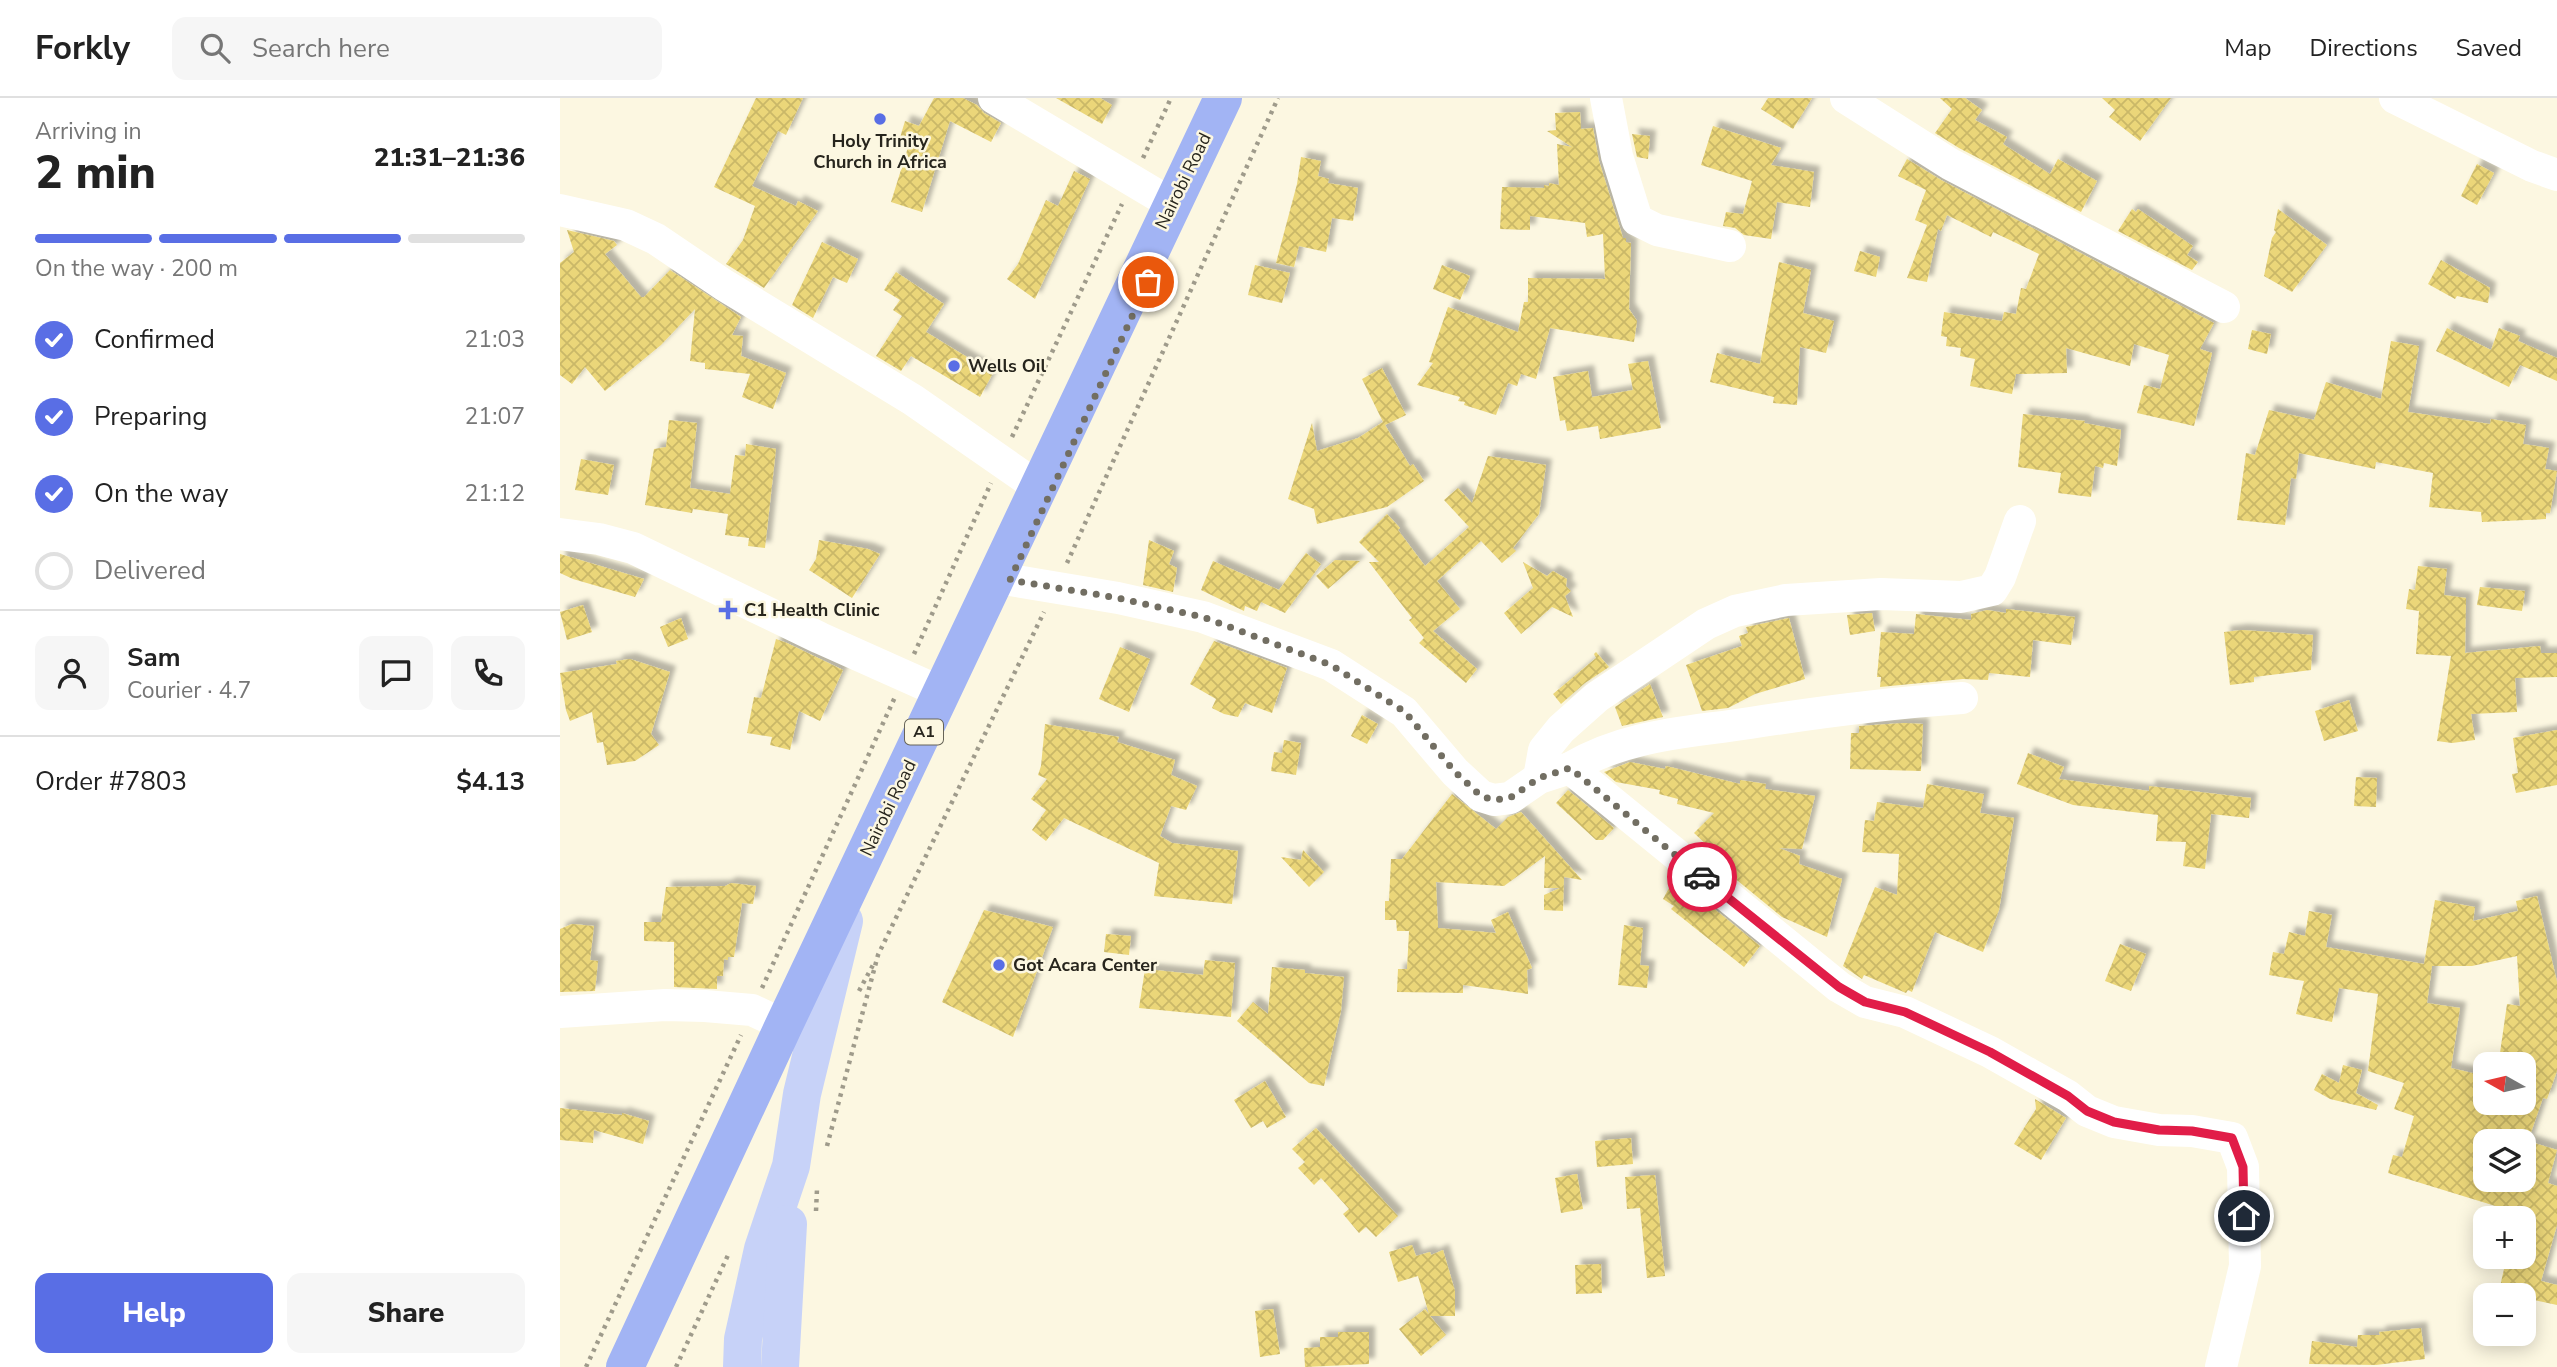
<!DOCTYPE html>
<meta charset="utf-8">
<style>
:root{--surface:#fff;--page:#f6f6f6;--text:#222;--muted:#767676;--line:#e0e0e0;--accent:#596ee5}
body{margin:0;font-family:"Nunito Sans",sans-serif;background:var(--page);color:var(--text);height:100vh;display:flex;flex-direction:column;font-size:26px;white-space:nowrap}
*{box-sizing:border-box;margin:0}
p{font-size:23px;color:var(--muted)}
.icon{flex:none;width:38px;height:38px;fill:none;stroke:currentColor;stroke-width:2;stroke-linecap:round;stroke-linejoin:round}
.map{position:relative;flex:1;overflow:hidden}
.drawer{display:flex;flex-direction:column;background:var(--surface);width:560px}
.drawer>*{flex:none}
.needle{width:46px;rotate:278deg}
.controls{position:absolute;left:1913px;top:954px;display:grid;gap:14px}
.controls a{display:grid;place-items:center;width:63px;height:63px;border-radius:14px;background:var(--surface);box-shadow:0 4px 18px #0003;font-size:35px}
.pin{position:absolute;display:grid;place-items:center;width:60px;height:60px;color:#fff;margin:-30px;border:4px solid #fff;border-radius:50%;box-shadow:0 2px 7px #0007}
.courier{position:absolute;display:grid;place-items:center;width:70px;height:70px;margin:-35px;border:5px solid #e11d48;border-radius:50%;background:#fff;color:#222;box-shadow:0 2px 9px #0007}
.overview em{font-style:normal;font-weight:800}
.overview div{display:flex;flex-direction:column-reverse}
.overview{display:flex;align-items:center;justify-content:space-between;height:119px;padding:0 35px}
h1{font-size:46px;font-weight:800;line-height:52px}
.bar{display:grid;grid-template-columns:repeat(4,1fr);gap:10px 7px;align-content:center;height:84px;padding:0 35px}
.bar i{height:9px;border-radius:5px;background:var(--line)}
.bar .active{background:var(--accent)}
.bar p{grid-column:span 4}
.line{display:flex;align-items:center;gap:18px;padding:0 35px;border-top:2px solid var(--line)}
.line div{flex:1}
.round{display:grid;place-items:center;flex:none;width:74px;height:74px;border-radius:14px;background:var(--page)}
ol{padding:0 35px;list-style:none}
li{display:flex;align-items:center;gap:21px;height:77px}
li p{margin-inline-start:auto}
li .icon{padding:7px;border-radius:50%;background:var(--accent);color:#fff;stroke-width:4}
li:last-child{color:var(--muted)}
li i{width:38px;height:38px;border:4px solid var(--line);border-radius:50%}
.button{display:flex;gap:14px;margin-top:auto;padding:14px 35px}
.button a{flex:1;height:80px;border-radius:14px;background:var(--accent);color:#fff;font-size:28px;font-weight:800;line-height:80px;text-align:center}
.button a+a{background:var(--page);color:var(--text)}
header{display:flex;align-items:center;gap:42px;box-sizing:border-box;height:98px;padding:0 35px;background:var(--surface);border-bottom:2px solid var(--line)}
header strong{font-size:33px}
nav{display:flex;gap:38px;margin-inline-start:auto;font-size:24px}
.search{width:490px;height:63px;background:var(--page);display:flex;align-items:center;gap:18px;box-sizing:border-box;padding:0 24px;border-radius:14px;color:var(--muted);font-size:26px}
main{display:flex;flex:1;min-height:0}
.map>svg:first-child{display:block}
.building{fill:url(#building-cross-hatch);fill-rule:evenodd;filter:url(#shadow)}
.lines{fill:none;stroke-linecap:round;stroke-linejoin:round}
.path{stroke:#9f9b8b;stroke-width:4.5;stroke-dasharray:3.5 5;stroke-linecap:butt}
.minor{stroke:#fff;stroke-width:32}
.major{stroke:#c7d2f8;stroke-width:38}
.highway{stroke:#a2b4f4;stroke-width:38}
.done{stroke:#726e62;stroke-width:7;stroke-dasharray:0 12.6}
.route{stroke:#e11d48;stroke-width:9}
.poi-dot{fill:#596ee5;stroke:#fcf7e1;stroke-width:2.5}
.labels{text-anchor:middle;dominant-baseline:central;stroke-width:5;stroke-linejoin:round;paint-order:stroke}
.shield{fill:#fcf7e1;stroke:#676458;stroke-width:2}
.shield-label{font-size:16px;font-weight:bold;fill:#27251d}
.poi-label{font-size:18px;font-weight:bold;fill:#27251d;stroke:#fcf7e1;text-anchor:start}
.street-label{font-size:18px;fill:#27251d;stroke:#fcf7e1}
</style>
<header>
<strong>Forkly</strong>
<div class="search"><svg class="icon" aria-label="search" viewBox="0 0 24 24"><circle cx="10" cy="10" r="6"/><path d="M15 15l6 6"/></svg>Search here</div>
<nav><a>Map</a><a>Directions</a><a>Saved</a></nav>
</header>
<main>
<section class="drawer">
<div class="overview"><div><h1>2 min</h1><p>Arriving in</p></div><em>21:31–21:36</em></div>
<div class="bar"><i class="active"></i><i class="active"></i><i class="active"></i><i></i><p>On the way · 200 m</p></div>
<ol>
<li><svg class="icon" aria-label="check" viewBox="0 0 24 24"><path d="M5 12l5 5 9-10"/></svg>Confirmed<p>21:03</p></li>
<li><svg class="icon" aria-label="check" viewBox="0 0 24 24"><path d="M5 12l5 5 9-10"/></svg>Preparing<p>21:07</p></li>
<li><svg class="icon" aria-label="check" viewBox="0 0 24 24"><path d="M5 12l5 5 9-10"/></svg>On the way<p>21:12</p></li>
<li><i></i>Delivered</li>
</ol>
<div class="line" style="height:126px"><a class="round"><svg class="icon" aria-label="person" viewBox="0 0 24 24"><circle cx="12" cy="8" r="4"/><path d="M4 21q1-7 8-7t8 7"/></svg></a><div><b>Sam</b><p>Courier · 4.7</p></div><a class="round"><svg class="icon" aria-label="chat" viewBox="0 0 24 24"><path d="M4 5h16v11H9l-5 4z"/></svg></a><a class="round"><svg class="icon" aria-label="phone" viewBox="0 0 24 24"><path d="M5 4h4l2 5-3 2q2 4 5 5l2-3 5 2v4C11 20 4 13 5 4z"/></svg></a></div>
<div class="line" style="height:91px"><div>Order #7803</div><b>$4.13</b></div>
<div class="button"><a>Help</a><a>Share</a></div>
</section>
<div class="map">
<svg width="1997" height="1269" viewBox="0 0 1997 1269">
<defs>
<pattern id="building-cross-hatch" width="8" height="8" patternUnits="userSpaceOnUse" patternTransform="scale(1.75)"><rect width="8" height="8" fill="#ebd679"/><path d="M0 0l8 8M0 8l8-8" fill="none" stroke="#cab868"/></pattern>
<filter id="shadow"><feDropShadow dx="6" dy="-6" stdDeviation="2" flood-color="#0004"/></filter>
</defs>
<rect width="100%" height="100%" fill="#fcf7e1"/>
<g class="building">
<path d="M196,0H243L226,37L218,33L192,88L236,108L238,103L258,113L204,190L166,166L183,142L195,108L154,89Z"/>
<path d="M374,0H403L417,7L424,15L441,25L431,44L390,23L362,114L331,104L349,46L339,43L345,23L359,28Z"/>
<path d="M496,0H540L552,7L542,26Z"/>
<path d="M1208,0H1252L1233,31L1201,11Z"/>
<path d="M1380,0H1405L1422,12L1415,22L1447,39L1443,46L1490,76L1498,61L1537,83L1521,114L1399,50L1375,35L1392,11Z"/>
<path d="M1542,0H1611L1580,43L1549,19L1555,12Z"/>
<path d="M1020,14L1021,31L1033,30L1039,63L1063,140H1066V144L1071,145L1069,211L1077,223L1074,244L990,230L976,281L961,276L957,288L948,285L936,317L904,307L905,304L898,303L900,299L857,287L873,265L869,264L888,209L958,234L964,204H968V180L1045,181L1043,136L1027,139L1025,125L970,118V132L940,131L942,89L984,90V87L989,88V85L999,87L997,46L1012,49L987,33L996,32L995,15Z"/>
<path d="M1153,28L1221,50L1211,67L1254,74L1250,109L1217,104L1211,141L1184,137L1175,130L1163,128L1166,114L1183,116L1192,83L1141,67Z"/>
<path d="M1072,36L1090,38L1088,61L1077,59Z"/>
<path d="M741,59L761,63L758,78L769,81L768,85L798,90L793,123L772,120L766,154L739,148L734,169L716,165L737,86Z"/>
<path d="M1347,61L1381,82L1654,225L1640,251L1652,255L1634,328L1577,315L1584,287L1600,291L1609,257L1574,246L1570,268L1506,250L1507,275L1456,276L1452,296L1410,288L1415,261L1400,258L1401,250L1386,248L1387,239L1381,238L1384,214L1442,223L1444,214L1456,216L1461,190L1466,191L1479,156L1433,134L1431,139L1387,117L1381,133L1378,131L1367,184L1347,180L1367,127L1355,122L1366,92L1338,78Z"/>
<path d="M1917,66L1934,75L1917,107L1901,98Z"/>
<path d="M514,73L530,81L475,201L447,181L458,166L486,102L498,108Z"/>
<path d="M1572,111L1576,114L1578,111L1633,148L1627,157L1638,164L1632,172L1558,133Z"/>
<path d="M1718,111L1767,147L1732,194L1704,178L1712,140L1716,134L1714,132Z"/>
<path d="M7,132L54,143L57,147L45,156L81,199H84L110,172L181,219L172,237L183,238L181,258L226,275L213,311L182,299L190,276L145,271V265L130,263L135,211L101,247L45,293L25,269L12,286L0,277V165L14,154Z"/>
<path d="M262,144L298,161L287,185L273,179L253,220L232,207Z"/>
<path d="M1300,153L1320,159L1316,179L1294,173Z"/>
<path d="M1881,162L1930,190L1928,205L1897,198L1895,201L1868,186Z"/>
<path d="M1219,164L1251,172L1243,215L1274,223L1266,255L1240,249L1237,307L1213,305L1214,299L1150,284L1157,255L1200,266Z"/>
<path d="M695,167L730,175L722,205L688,197Z"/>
<path d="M882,167L910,178L900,202L873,191Z"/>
<path d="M336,174L384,206L366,234L433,275L420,299L351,258L341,273L316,258L342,218L333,212L340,202L324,192Z"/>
<path d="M1887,230L1931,252L1939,230L1960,238L1958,243L1997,260V283L1960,267L1949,289L1876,253Z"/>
<path d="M1692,232L1711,236L1707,256L1688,251Z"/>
<path d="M1831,243L1859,248L1848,314L1930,326L1931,321L1966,327L1963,346L1989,350L1985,371L1997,373L1990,415H1986V421L1922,424L1921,414L1869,409L1873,375L1816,364L1815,371L1739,355L1736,381L1731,380L1725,427L1677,422L1686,355L1695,357L1709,312L1754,322L1766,284L1821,301Z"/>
<path d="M1088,263L1101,330L1040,341L1038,328L1007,333L1005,322L1000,323L993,279L1028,273L1032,299L1073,292L1068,266Z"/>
<path d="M822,270L846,317L825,327L850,368L853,366L864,383L827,409L757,426L754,411L728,401L752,325L757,353L798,340L823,324L802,281Z"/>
<path d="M1463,316L1525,323L1524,325L1561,332L1557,368L1544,365L1543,370L1535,368L1531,399L1498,395L1501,375L1458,369Z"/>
<path d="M109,322L137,325L130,390L170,396L175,357L185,358L186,346L216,351L205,450L188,448L189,440L165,437L168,416L133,411L132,415L85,407L94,351L106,349Z"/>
<path d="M928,358L986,367L979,416L953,450L956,453L942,465L921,443L877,483L900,511L873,533L917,571L906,585L859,545L864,540L849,522L852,520L809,464H819L799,444L827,416L840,430L838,432L865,468L909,429L884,402L898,390L912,405Z"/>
<path d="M21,361L54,367L48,397L15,392Z"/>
<path d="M259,442L308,451L320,456L292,500L249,472L256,461Z"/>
<path d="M589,442L614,453L609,466L617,470L613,494L583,487Z"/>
<path d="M746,455L761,466L725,515L701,504L697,513L685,508L684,513L641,492L653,463L719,492Z"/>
<path d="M0,456L84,481L75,499L13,481L0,475Z"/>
<path d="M775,462L800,463L768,491L756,478Z"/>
<path d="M963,464L987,478L993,473L1007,481L1006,488L1011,493L1005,498L1013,519L992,509L961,536L944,515L973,490Z"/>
<path d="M1858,468L1887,471L1884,497L1906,500L1905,555L1980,548L1981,555H1997V579L1955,580L1957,614L1911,616L1915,642L1892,645L1877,643L1891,558L1856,556L1859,513L1846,511L1849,491L1855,492Z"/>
<path d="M1920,489L1965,493L1962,513L1917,507Z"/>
<path d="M23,507L32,534L7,542L0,514Z"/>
<path d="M1446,511L1515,519L1511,547L1473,542L1470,579L1429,575L1428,582L1403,581L1320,589L1321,579H1317L1321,534L1354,536L1356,516L1411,522V516L1427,512L1446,515Z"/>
<path d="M1312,515L1315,533L1290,537L1287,517Z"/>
<path d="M121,520L128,541L108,549L100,529Z"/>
<path d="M1229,520L1245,581L1195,596L1168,610L1142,613L1126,567L1182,548L1179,538L1188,535L1186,529Z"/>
<path d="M1682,532L1753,537L1751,572L1694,579V584L1670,587L1664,534Z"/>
<path d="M216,541L227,545L283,572L260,623L239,613L230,652L210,647L212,639L187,635L194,599L201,600Z"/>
<path d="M654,543L727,570L712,615L685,605L678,619L664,616L652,610L656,601L630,586Z"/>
<path d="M560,549L590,561L569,614L539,601Z"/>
<path d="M1036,554L1049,569L1025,585L1001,606L993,596L1036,560L1034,556Z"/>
<path d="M70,561L110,574L91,636L99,647L75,663L47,667L43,644L37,645L32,614L10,623L6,612L0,575L57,566L56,563Z"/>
<path d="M1090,586L1103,619L1062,628L1055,609Z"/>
<path d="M1789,602L1798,633L1764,643L1755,613Z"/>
<path d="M802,617L818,626L807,646L791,638Z"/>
<path d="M1344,625L1363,626L1361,673L1290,671L1291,635H1299V628Z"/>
<path d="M485,626L559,639L557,644L615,662L611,677L637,688L626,712L611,708L600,738L612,745L678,753L672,806L594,798L599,765L504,720L486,743L472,732L486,712L471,701L487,681L478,677L481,668Z"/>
<path d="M1997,632V687L1956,695L1952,676L1958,675L1953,640Z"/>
<path d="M724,642L741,645L736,677L711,673L714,654L722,655Z"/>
<path d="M1468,655L1504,669L1499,681L1589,693V688L1691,700L1689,720L1651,716L1645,771L1623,768L1626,744L1596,743L1598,717L1513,707L1457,686Z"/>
<path d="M1070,664L1105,671L1106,668L1180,686V682L1206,686L1205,691L1255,698L1242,751L1219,750L1240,758L1239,766L1282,781L1267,839L1222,819L1145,756L1149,749L1134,735L1154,715L1117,706L1118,701L1099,696L1100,692L1056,684L1044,674Z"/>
<path d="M1796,679L1817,680L1816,709L1794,708Z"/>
<path d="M1367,686L1424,696L1420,715L1454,720L1439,812L1423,854L1375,834L1352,894L1348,892L1346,895L1304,877L1302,881L1283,868L1315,789L1337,797L1339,756L1302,754L1305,722L1314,723L1317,704L1363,710Z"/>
<path d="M1008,692L1054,730L1043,742H1036L996,705Z"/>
<path d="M892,696L936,731L948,719L961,714L1022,782L1004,779L1003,813L984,812V797L1000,790H984L985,758L944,788L876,784L878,830L936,835L931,822L948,814L972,870L967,872L968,896L903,887V895L837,894L838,871H847L849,833H837L836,822H825V803H829L831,761H842Z"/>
<path d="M743,752L764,774L749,789L721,759L741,762Z"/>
<path d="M1115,779L1200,848L1184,869L1111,811L1114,808L1103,801Z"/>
<path d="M171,785L196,788L193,806L182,805L174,859H168V862L164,861L163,878H157V891L114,889V844L84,843V824H101L106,789L165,788Z"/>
<path d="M1977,798L1997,884V973L1987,1001L1983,1000L1968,1043L1997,1052L1988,1085L1997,1088V1127L1981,1183L1997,1187V1207L1965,1200L1964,1197L1939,1193L1947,1158H1964V1120L1941,1113L1942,1110L1828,1075L1833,1057L1842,1059L1854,1018L1834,1011L1844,985L1808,973L1818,896L1779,890L1772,924L1736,916L1744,883L1709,877L1713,854L1724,856L1729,834L1745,838L1749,813L1772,817L1766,849L1864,866L1875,802L1915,809L1913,823L1958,813L1956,803ZM1957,858L1960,908L1947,906L1939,962L1964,965V1004H1925V978L1891,970L1900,910L1867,905L1872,868H1912ZM1925,1043H1964V1082H1925Z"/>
<path d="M424,812L493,829L453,939L382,904Z"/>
<path d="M12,826L34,828L30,862L38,863L35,893L0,894V831Z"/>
<path d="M1064,827L1083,830L1080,867L1089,868L1087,890L1058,887Z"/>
<path d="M546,836L571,838L569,857L544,854Z"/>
<path d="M1560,846L1586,856L1571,893L1545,883Z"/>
<path d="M645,862L675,865L671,919L579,910L585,871L643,877Z"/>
<path d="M712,869L745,872V875L784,879L781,913L764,988L749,985L677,923L693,904L708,916Z"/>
<path d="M1783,967L1802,972L1796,995L1818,1007L1816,1012L1770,1001L1754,992L1762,976L1779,985Z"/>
<path d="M705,983L726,1019L707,1030L703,1023L691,1030L674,1002Z"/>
<path d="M1475,1001L1506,1020L1481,1062L1454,1046L1476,1011Z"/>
<path d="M0,1010L62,1017V1015L89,1023L83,1046L34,1032L33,1045L0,1042Z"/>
<path d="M756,1030L838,1118L816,1139L806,1129L799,1135L783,1116L789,1111L761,1080L754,1087L738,1070L745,1064L732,1051Z"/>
<path d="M1071,1040L1073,1066L1037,1069L1035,1043Z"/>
<path d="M1017,1076L1023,1111L1001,1115L995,1080Z"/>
<path d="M1095,1077L1105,1178L1087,1180L1080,1110L1067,1111L1065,1079Z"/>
<path d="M852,1147L856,1158L870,1154L871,1157L883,1152L895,1193V1218H870L886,1237L861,1258L839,1231L865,1211L869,1216L858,1178L838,1184L829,1154Z"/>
<path d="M1041,1166L1042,1195L1016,1196L1015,1167Z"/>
<path d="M713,1211L720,1256L700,1259L695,1213Z"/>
<path d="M1861,1230L1865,1261L1816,1267L1749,1266L1752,1243L1797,1249L1798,1237H1820L1819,1234Z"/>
<path d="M778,1234H809V1266L745,1269L744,1250L760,1249V1239H778Z"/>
</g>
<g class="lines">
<g class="path">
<path d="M583,60L611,0"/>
<path d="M452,339L562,106"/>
<path d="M507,465L718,0"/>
<path d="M354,556L431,385"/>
<path d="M202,890L335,599"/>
<path d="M299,893L313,867"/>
<path d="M267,1048L318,857L484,514"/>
<path d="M256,1113L257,1091"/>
<path d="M26,1269L181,937"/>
<path d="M116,1269L169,1155"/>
</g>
<g class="minor">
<path d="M434,0L612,106"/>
<path d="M1046,0L1057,58L1077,122L1097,132L1170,148"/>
<path d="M1286,0L1390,66L1664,209"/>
<path d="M1835,0L1972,68L1997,77"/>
<path d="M0,112L66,127L96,141L164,187L353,302L478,389"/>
<path d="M0,436L39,441L73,450L260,540L383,595"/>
<path d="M450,482L558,500L643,519L771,567L844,614L895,674L921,698L934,702L950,700L979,680L1010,670L1279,889L1305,904L1345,914L1430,954L1508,998L1527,1013L1554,1024L1599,1032L1632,1033L1672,1040L1683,1069L1685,1168L1661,1269"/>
<path d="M1010,670C1068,636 1126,635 1190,625C1260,614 1331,605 1402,600"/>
<path d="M979,680L984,652L1001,631L1037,599L1146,526L1175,513L1226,502L1321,496L1401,499L1432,492L1440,479L1460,423"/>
<path d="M0,914L105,907L145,908L192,912L224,927"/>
</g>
<g class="major">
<path d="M182,1269L183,1241L203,1151L231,1068L242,996L284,823"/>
<path d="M220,1269L228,1126"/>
</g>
<path class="highway" d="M65,1269L224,927L663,0"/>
</g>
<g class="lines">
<path class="done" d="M588,184L450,482L558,500L643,519L771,567L845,614L895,674L921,698L934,702L950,700L979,680L1010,670L1142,779"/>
<path class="route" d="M1142,779L1279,889L1305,904L1345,914L1430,954L1508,998L1527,1013L1554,1024L1599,1032L1632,1033L1672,1040L1683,1069L1684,1118"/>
</g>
<g class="poi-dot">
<circle cx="320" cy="21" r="7"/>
<circle cx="394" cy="268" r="7"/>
<path d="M164.5 501.5h7v7h7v7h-7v7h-7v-7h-7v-7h7z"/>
<circle cx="439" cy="867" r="7"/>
</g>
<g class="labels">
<rect class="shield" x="345" y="621.5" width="38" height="25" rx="5"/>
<g class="shield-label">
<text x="364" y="634">A1</text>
</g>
<g class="poi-label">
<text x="320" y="43" text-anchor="middle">Holy Trinity<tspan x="320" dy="21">Church in Africa</tspan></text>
<text x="408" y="268">Wells Oil</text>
<text x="184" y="512">C1 Health Clinic</text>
<text x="453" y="867">Got Acara Center</text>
</g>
<g class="street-label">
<text transform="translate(623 83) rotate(-64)">Nairobi Road</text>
<text transform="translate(328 710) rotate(-64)">Nairobi Road</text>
</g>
</g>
</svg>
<div class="controls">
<a><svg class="needle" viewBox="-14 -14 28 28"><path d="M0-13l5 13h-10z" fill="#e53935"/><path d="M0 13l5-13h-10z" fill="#767676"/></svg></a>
<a><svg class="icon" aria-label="layers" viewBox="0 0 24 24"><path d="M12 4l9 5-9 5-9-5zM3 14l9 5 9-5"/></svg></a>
<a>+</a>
<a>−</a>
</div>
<div class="pin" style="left:588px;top:184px;background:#ea580c"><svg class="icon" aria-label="bag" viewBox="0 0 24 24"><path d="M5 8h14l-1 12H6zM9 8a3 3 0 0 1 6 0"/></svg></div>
<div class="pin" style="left:1684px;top:1118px;background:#1f2937"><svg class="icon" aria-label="home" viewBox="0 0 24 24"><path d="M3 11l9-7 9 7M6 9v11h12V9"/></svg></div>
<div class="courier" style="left:1142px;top:779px"><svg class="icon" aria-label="car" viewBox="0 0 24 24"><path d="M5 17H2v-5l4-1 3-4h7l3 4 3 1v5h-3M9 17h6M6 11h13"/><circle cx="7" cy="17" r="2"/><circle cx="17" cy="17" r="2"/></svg></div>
</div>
</main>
